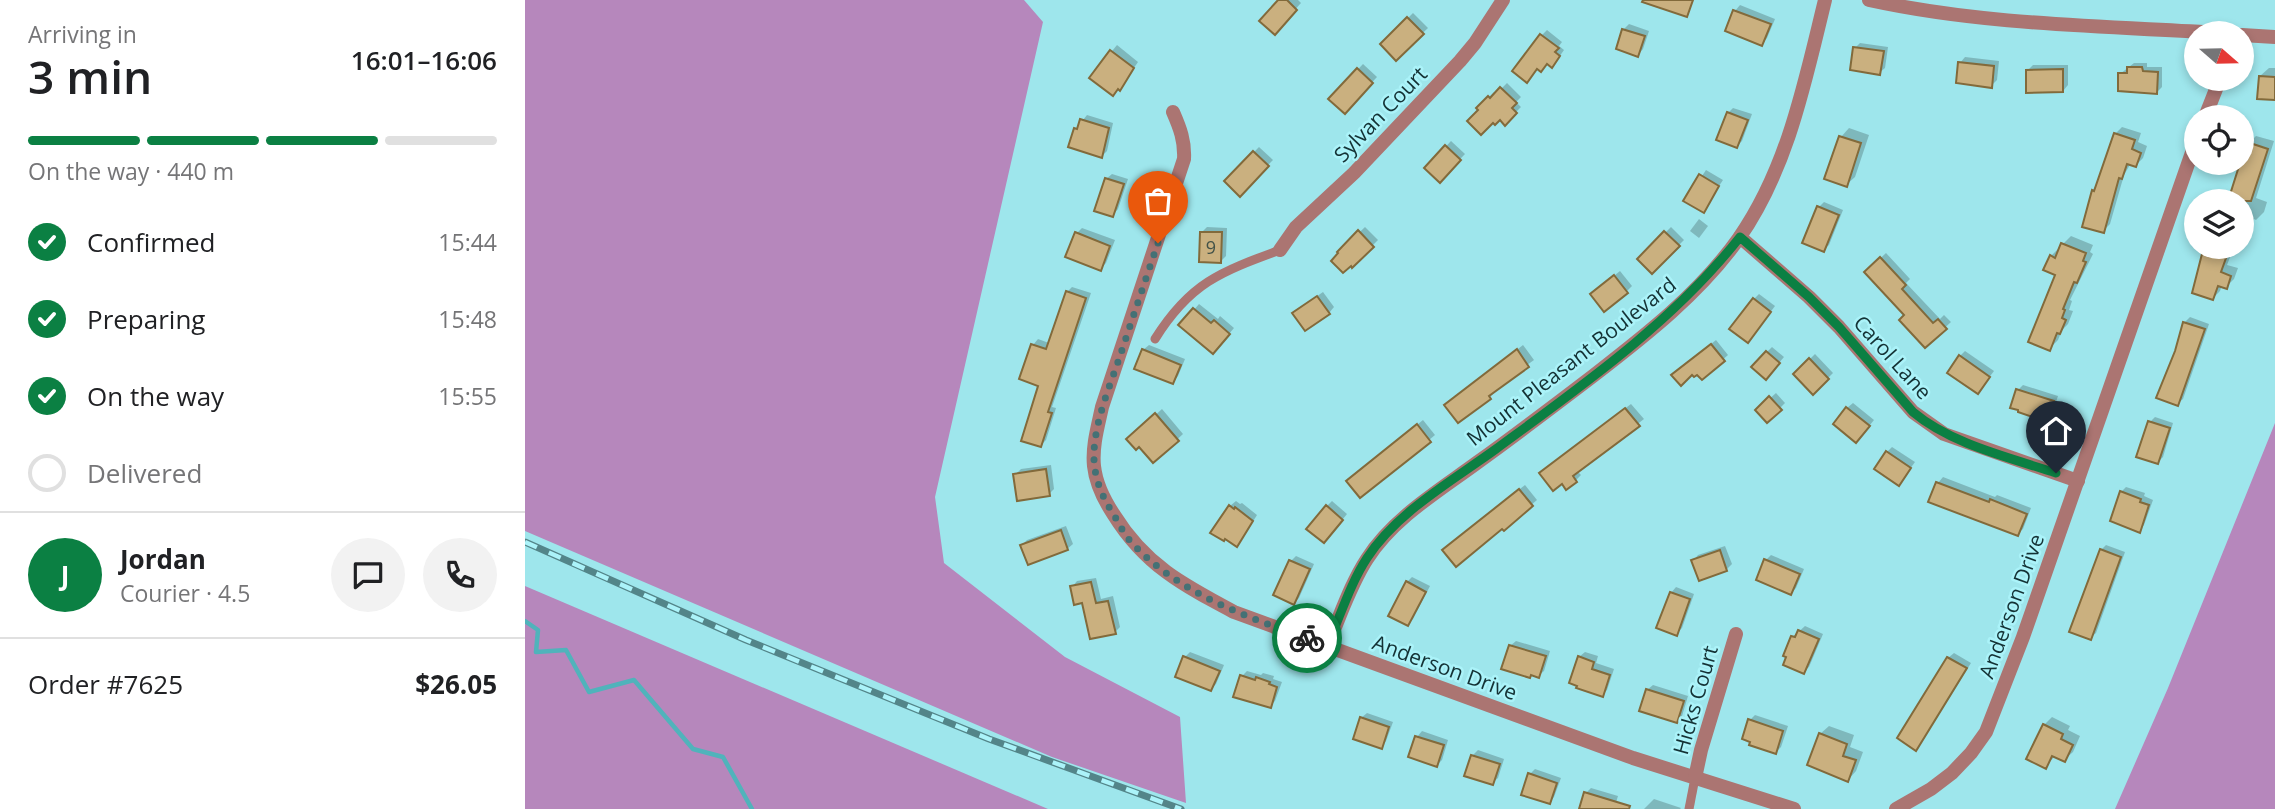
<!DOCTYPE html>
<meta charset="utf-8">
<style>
:root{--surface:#fff;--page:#f2f2f2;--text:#202124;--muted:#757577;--line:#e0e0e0;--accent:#0b8043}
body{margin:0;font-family:"Open Sans",sans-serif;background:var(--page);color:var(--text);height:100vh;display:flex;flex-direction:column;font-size:26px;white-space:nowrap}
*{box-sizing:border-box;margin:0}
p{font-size:23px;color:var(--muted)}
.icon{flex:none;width:38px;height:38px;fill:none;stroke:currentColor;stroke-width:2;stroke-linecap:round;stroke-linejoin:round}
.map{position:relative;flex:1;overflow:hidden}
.side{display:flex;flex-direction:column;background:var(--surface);width:525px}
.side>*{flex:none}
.needle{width:46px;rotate:110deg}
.controls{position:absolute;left:1659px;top:21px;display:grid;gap:14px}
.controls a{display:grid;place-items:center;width:70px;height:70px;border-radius:50%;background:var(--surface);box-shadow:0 4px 10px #0003;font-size:35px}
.pin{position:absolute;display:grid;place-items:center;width:60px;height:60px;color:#fff;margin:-72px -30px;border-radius:50% 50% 50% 0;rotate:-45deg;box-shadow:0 0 7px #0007}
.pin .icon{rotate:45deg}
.courier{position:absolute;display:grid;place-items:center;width:70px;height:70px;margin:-35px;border:5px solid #0b8043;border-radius:50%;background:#fff;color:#222;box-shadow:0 2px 9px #0007}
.overview em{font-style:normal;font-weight:600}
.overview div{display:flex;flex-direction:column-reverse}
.overview{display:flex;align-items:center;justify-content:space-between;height:119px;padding:0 28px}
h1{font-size:46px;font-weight:600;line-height:52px}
.bar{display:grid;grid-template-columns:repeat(4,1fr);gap:10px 7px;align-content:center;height:84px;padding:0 28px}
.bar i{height:9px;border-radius:5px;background:var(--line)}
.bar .on{background:var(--accent)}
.bar p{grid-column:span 4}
.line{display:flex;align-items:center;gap:18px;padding:0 28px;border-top:2px solid var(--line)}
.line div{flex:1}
.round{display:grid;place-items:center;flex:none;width:74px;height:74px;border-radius:37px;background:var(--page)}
ol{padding:0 28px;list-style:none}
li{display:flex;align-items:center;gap:21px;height:77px}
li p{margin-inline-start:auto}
li .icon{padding:7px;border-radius:50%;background:var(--accent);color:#fff;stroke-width:4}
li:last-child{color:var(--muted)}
li i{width:38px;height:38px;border:4px solid var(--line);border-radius:50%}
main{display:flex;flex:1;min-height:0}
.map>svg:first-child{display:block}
.forest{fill:#b687bc}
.shadow{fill:#0003}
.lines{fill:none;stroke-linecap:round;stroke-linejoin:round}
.stream{stroke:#50b3bb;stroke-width:4.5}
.building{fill:#cab07f;stroke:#826a3b;stroke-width:2}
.lane{stroke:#ab7572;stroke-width:9}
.street{stroke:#ab7572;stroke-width:14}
.rail-casing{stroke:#538589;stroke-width:7}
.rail{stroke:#abf3f9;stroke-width:4.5;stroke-dasharray:13;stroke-linecap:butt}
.done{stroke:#447175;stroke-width:7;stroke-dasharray:0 12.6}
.route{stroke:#0b8043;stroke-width:9}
.labels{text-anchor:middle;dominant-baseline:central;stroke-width:5;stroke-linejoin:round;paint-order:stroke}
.number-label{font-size:18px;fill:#425248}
.street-label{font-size:21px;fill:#143235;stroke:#abf3f9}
</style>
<main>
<section class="side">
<div class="overview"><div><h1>3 min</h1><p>Arriving in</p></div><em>16:01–16:06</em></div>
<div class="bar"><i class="on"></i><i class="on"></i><i class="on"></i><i></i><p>On the way · 440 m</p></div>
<ol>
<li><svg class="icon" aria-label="check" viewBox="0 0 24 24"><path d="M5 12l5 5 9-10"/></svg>Confirmed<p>15:44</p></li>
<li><svg class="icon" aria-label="check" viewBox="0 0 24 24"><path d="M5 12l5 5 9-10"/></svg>Preparing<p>15:48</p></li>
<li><svg class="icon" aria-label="check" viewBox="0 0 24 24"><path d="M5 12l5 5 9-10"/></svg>On the way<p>15:55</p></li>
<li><i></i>Delivered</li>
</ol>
<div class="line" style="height:126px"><b class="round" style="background:var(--accent);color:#fff">J</b><div><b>Jordan</b><p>Courier · 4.5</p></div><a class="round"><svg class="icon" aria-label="chat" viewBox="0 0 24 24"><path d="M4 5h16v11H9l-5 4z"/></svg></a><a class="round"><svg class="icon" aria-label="phone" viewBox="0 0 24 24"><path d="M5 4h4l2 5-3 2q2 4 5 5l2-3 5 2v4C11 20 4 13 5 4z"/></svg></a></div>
<div class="line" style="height:91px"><div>Order #7625</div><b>$26.05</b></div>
</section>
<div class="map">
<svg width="1750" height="809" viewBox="0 0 1750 809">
<rect width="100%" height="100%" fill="#9ee6ec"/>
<g class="forest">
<path d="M0,0H499L518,22L410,497L419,563L540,657L655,717L661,803L527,757L0,531Z"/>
<path d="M1750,423V809H1590L1643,688Z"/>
<path d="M0,586L523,809H0Z"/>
</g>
<g class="shadow">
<path d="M756,0H773L776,3L750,32Z"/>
<path d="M1215,5L1250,19L1242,38L1237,44L1210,11Z"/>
<path d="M888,13L903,28L871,58L857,44Z"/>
<path d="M1104,24L1124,31L1118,49L1113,55L1093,48L1099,29Z"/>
<path d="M1022,30L1037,42L1034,46L1039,50L1032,60L1023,62L1017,35Z"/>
<path d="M1335,43L1363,47L1360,68L1354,73L1330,48Z"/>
<path d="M592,45L613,62L595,88L566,77Z"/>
<path d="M1440,57L1474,61L1472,80L1466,86L1435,63Z"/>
<path d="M1609,63H1622V67H1637V87L1632,92L1595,74Z"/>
<path d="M838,64L852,77L820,111L806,98Z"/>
<path d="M1508,65H1543V85L1538,91L1503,70Z"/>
<path d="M1744,68H1750V98L1735,76Z"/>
<path d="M982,83L996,97L991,102L996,107L980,123L975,118L956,110L964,97L969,92L971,94Z"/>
<path d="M1208,108L1227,114L1217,141L1212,146L1203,113Z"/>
<path d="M562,115L588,123L582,151L577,156L551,129Z"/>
<path d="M1597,127L1616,133L1613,142L1622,146L1618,158L1611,165L1606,163L1599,175L1585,224L1578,231L1590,134Z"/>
<path d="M1324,128L1344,135L1330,177L1321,185L1316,137Z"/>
<path d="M1731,136L1749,141L1731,198L1742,202L1739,212L1731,220L1729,219L1717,236V201H1704L1717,161L1718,149Z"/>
<path d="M926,141L940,154L915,180L901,168Z"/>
<path d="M734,147L748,160L715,194L701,181Z"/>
<path d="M1181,170L1198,180L1178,210L1161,200Z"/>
<path d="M587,174L603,179L593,209L588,215L581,179Z"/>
<path d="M1299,202L1318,210L1304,245L1298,250L1294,207Z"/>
<path d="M1174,219L1183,226L1174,238L1165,231Z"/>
<path d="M682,227L702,228L701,256L696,261L677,232Z"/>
<path d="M840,227L853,240L828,265L814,252Z"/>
<path d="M1146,227L1159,240L1127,272L1114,259Z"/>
<path d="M557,228L590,240L581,263L575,269L552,233Z"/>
<path d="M1546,236L1568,245L1565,252L1568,254L1545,300L1547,301L1544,310L1548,311L1543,324L1537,330L1533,340L1524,349L1533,274L1526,256Z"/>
<path d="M1683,247H1709L1702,265L1713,268L1709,279L1701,287L1697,285L1695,291L1688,298L1679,251Z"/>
<path d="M1361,253L1385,279L1381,283L1415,319L1419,315L1426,322L1400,346L1381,315L1341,272Z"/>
<path d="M1095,271L1107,286L1102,291L1073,289Z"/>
<path d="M547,287L566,293L527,407L531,408L521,440L516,445V385L496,378L508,345L513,339L524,343L542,292Z"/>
<path d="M798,292L809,307L804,313L775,308Z"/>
<path d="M1234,294L1250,306L1228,335L1229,299Z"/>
<path d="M674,304L693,319L695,316L709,328L693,347L656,325Z"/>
<path d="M1665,317L1684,324L1658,399L1652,404L1651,352L1660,322Z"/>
<path d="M1191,340L1203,355L1177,378L1173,372L1153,371Z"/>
<path d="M624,345L660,359L653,376L648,382L618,350Z"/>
<path d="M998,345L1009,360L968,390L970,392L965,397L933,421L970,367Z"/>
<path d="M1247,347L1259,357L1246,372L1242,352Z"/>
<path d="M1440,351L1469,371L1453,392L1435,356Z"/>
<path d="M1290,354L1308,373L1288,393L1270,374Z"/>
<path d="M1498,385L1533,396L1527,414L1521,420L1493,390Z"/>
<path d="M1251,393L1260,403L1242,421L1232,410Z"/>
<path d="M1328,403L1349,420L1336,436L1322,408Z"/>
<path d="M1106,404L1119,419L1052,471L1056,475L1051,480L1021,468Z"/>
<path d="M637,409L658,434L629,461L614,445L604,439Z"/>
<path d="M1630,417L1648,423L1638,457L1633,462L1625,422Z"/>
<path d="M898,420L910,435L904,440L829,476Z"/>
<path d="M1367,447L1390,462L1374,484L1362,452Z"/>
<path d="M526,465L529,489L524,494L490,475L496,469Z"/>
<path d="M1418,477L1470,497L1472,495L1506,508L1498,529L1492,534L1405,501L1413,483Z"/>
<path d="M1000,485L1012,500L979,528L924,545Z"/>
<path d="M1601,487L1620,493L1619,496L1628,500L1619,525L1614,531L1596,492Z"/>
<path d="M711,501L715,504L717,503L732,515L717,539L705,506Z"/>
<path d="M807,501L822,514L804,536L802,506Z"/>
<path d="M541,526L548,544L542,549L497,545L502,540Z"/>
<path d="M1581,545L1600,552L1571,633L1565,638L1576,550Z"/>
<path d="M1200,546L1207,564L1201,570L1168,561L1173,555Z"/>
<path d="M1246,555L1279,569L1271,588L1266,593L1241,560Z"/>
<path d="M771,556L789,564L774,598L769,603L766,561Z"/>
<path d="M887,577L905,586L888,619L882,624V582Z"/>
<path d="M571,578L576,599L588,596L595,627L590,632L558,601L547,587L552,581Z"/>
<path d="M1151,587L1169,594L1157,628L1151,634L1146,593Z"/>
<path d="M1280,626L1298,634L1284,667L1278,672L1268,637Z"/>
<path d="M991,641L1025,651L1019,671L1013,676L985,646Z"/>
<path d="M665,652L699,665L691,684L686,689L660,657Z"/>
<path d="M1060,652L1073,656L1071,663L1089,669L1082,690L1077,695L1054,657Z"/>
<path d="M1429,653L1446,663L1396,743L1391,749L1423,658Z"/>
<path d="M722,671L736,675L738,673L749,676L748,679L757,682L750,701L745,706L717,676Z"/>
<path d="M1128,685L1163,696L1157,716L1152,721L1122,690Z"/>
<path d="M842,713L868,722L861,741L856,747L836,718Z"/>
<path d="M1230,715L1263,726L1256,747L1251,752L1225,720Z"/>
<path d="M1527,717L1545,726L1543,730L1555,736L1548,752L1539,760L1530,756L1521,766L1519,725Z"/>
<path d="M1304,726L1329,735L1325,747L1338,752L1331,771L1323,780L1295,734Z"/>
<path d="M897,731L923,740L917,760L912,765L892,737Z"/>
<path d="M953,750L979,759L973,778L967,783L947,756Z"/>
<path d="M1010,769L1036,778L1029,797L1024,802L1005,774Z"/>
<path d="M1066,788L1093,796L1089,809H1056L1061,793Z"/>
<path d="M1129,799L1156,808L1155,809H1119Z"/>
</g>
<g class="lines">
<path class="stream" d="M0,621L13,630L11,652L41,650L64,692L109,680L168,749L198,757L227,809"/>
</g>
<g class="building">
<path d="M753,0H762L772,10L750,35L734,21Z"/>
<path d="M1118,0H1168L1162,17L1117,2Z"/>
<path d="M1208,10L1246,24L1237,46L1200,31Z"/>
<path d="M882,17L899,34L871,61L855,44Z"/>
<path d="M1097,29L1120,36L1113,57L1091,49Z"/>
<path d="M1015,34L1034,48L1030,52L1035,56L1027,68L1022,64L1016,72L1012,69L1002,83L987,71Z"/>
<path d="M1328,47L1359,51L1355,75L1325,70Z"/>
<path d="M585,50L609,68L595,91L593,89L588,96L564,78Z"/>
<path d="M1433,62L1469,66L1467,88L1431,83Z"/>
<path d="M1602,67H1617L1618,71L1633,72L1632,94L1593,91V73H1602Z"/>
<path d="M832,68L848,83L820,114L803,99Z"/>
<path d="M1538,69V92L1501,93V70Z"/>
<path d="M1734,76L1750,77V100L1732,99Z"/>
<path d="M975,87L992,103L987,108L992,113L980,126L975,120L970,125L968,123L956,135L942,121L953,110L951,108L963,96L965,98Z"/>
<path d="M1202,112L1223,120L1212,148L1191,140Z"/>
<path d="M555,119L584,128L577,158L543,147L549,128L552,129Z"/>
<path d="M1589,133L1610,140L1607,149L1616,153L1611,167L1602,164L1597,179L1594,178L1579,233L1557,227L1567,190L1569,191Z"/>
<path d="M1314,136L1336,143L1322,187L1299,179Z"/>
<path d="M1722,142L1743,149L1726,201H1703L1715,163H1717V149H1719Z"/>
<path d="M920,145L936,160L915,183L899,168Z"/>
<path d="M728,151L744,166L715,197L699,181Z"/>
<path d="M1174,174L1194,186L1179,213L1158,201Z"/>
<path d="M580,178L599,184L588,217L569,211Z"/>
<path d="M1292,206L1314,215L1299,252L1277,243Z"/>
<path d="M833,230L849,247L827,268L826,266L818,273L806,261L813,253L812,252Z"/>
<path d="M1139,231L1155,246L1127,274L1112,259Z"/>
<path d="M550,232L585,246L576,271L540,257Z"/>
<path d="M675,232H697L696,263L674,262Z"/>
<path d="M1536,243L1561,253L1558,261L1561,262L1552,283L1549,282L1538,309L1540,310L1537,318L1541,320L1535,334L1532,333L1525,351L1503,342L1530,275L1518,270L1525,255L1530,258Z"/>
<path d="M1678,250L1701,258L1696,272L1706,276L1702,289L1693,286L1688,300L1667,293Z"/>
<path d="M1355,257L1381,285L1377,289L1408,323L1413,319L1422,329L1400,348L1374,320L1379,315L1339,272Z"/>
<path d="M1089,275L1103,293L1079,312L1065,294Z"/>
<path d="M541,291L561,298L523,412L527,413L516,447L496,441L513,386L494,379L506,344L521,349Z"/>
<path d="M792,296L805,314L780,331L767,313Z"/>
<path d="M1228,298L1246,312L1223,343L1204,329Z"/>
<path d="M668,308L686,323L689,320L705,334L688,354L653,325Z"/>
<path d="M1658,322L1680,329L1653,406L1631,398L1650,351Z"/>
<path d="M1186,344L1200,361L1177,380L1172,375L1169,377L1167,375L1156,386L1146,375Z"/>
<path d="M617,349L656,365L648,384L609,369Z"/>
<path d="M992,349L1004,367L964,396L966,399L933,423L919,405Z"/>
<path d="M1241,351L1255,363L1241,380L1226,367Z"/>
<path d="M1434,355L1465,377L1453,394L1422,373Z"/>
<path d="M1284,358L1304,379L1288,395L1268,374Z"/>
<path d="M1491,389L1529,401L1522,422L1493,412V410L1485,408Z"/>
<path d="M1244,396L1257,410L1242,423L1230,410Z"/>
<path d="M1321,407L1345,426L1331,443L1308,424Z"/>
<path d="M1100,408L1115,426L1048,476L1052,482L1041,490L1037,484L1028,491L1014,473Z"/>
<path d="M630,413L654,441L628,463L614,447L611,450L601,439Z"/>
<path d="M1623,421L1645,428L1633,464L1611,457Z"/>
<path d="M892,424L906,442L835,498L821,481Z"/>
<path d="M1361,451L1386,468L1374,486L1349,469Z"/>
<path d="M521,469L525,496L492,501L488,474Z"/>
<path d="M1411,482L1464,502L1465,499L1502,514L1493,536L1403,502Z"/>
<path d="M994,489L1008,506L979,531L977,529L931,567L917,550Z"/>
<path d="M1595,491L1616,499L1615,502L1624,505L1615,533L1585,521Z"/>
<path d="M704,505L709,509L710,507L728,521L712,547L700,539L699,541L685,533Z"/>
<path d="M801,505L818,520L799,543L781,529Z"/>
<path d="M536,530L543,550L503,565L495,545Z"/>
<path d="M1575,549L1596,557L1566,640L1544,632Z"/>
<path d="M1195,550L1202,571L1174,581L1166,560Z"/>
<path d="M1239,559L1275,574L1266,595L1231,580Z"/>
<path d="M764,560L785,569L769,605L748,595Z"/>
<path d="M881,581L901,592L883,626L863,616Z"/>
<path d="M566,582L571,603L583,601L591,634L565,639L557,603L549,605L545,586Z"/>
<path d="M1145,592L1165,599L1152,636L1131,628Z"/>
<path d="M1273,630L1294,639L1279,674L1258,665L1261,657L1258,656L1266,636L1270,637Z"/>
<path d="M984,645L1021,656L1014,678L1006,675L1005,678L976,669Z"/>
<path d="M658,656L695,671L686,691L650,677Z"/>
<path d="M1053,656L1069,662L1067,669L1085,675L1078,697L1051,688L1052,686L1044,683Z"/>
<path d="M1422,657L1442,668L1391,751L1372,738Z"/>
<path d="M715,675L730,680L731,677L745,682L744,684L752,687L746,708L708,697Z"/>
<path d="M1121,689L1159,701L1152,723L1114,711Z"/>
<path d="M835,717L864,727L857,749L828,739Z"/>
<path d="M1223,719L1258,731L1251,754L1224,745L1225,742L1217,739Z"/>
<path d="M1518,724L1538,734L1536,739L1548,745L1540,762L1527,756L1521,769L1501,759Z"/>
<path d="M1294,733L1322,744L1318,756L1331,760L1323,782L1282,765Z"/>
<path d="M890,736L919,745L912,767L883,757Z"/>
<path d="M946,755L975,764L968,785L939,776Z"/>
<path d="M1003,773L1032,783L1025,804L996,795Z"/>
<path d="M1059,792L1105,806L1104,809H1054Z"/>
</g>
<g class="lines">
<g class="lane">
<path d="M630,339C665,283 695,272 755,250"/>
<path d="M1164,809L1170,778"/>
</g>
<g class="street">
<path d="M1344,0C1458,25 1578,26 1695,33"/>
<path d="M1717,35L1750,37"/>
<path d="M648,112C655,128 660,141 659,159L577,407C573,426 567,446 569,466C571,485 579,500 589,515C620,565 658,585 709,612L1108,758L1269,809"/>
<path d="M1680,117L1695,79"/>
<path d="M1215,237L1284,297L1314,327L1388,412L1419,434L1553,481"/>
<path d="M755,250L771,227L829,173L935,61L950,43L978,0"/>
<path d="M802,646C815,617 825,585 842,559C868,518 915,490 953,462C992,434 1030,405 1068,376C1121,335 1175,293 1214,238C1263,168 1280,81 1300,0"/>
<path d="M1170,778L1176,750L1211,634"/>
<path d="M1371,809L1406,789L1427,773L1446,753L1461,732L1498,637L1671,141"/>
</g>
<defs>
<path id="rail" d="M0,542L221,640L464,739L656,809"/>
</defs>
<use href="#rail" class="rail-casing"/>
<use href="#rail" class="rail"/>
</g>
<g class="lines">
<path class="done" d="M633,243C620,281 607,320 594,359C584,388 571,419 569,451C568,476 576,495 589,515C594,524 599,534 606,542C653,593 719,616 782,638"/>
<path class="route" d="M782,638L802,646C815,617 825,584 842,558C872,512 927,481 971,449C1058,385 1148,322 1215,237L1284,297L1314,327L1388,412C1426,444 1483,457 1531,473"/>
</g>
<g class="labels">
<g class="number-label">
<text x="686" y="247">9</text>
</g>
<g class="street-label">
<text transform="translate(855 114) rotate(-46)">Sylvan Court</text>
<text transform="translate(1368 357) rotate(48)">Carol Lane</text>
<text transform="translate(1046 361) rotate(-38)">Mount Pleasant Boulevard</text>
<text transform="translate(1486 606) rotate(-70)">Anderson Drive</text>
<text transform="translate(920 667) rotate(20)">Anderson Drive</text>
<text transform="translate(1170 700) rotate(-74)">Hicks Court</text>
</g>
</g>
</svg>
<div class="controls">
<a><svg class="needle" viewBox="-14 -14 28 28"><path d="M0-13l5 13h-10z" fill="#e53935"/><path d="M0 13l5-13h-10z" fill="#757577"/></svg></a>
<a><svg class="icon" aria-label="locate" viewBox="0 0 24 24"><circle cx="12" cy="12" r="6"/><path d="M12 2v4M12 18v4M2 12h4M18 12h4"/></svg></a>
<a><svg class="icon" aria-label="layers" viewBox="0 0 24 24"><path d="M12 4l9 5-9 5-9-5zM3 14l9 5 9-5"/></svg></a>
</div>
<div class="pin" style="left:633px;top:243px;background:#ea580c"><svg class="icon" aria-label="bag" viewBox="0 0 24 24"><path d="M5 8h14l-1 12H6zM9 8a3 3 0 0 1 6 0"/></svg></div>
<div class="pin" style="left:1531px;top:473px;background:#1f2937"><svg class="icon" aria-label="home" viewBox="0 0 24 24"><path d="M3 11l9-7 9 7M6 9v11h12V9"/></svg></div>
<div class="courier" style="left:782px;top:638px"><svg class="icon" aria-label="bike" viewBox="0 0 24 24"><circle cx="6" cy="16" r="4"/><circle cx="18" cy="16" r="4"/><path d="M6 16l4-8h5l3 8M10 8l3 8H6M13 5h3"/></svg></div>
</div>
</main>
